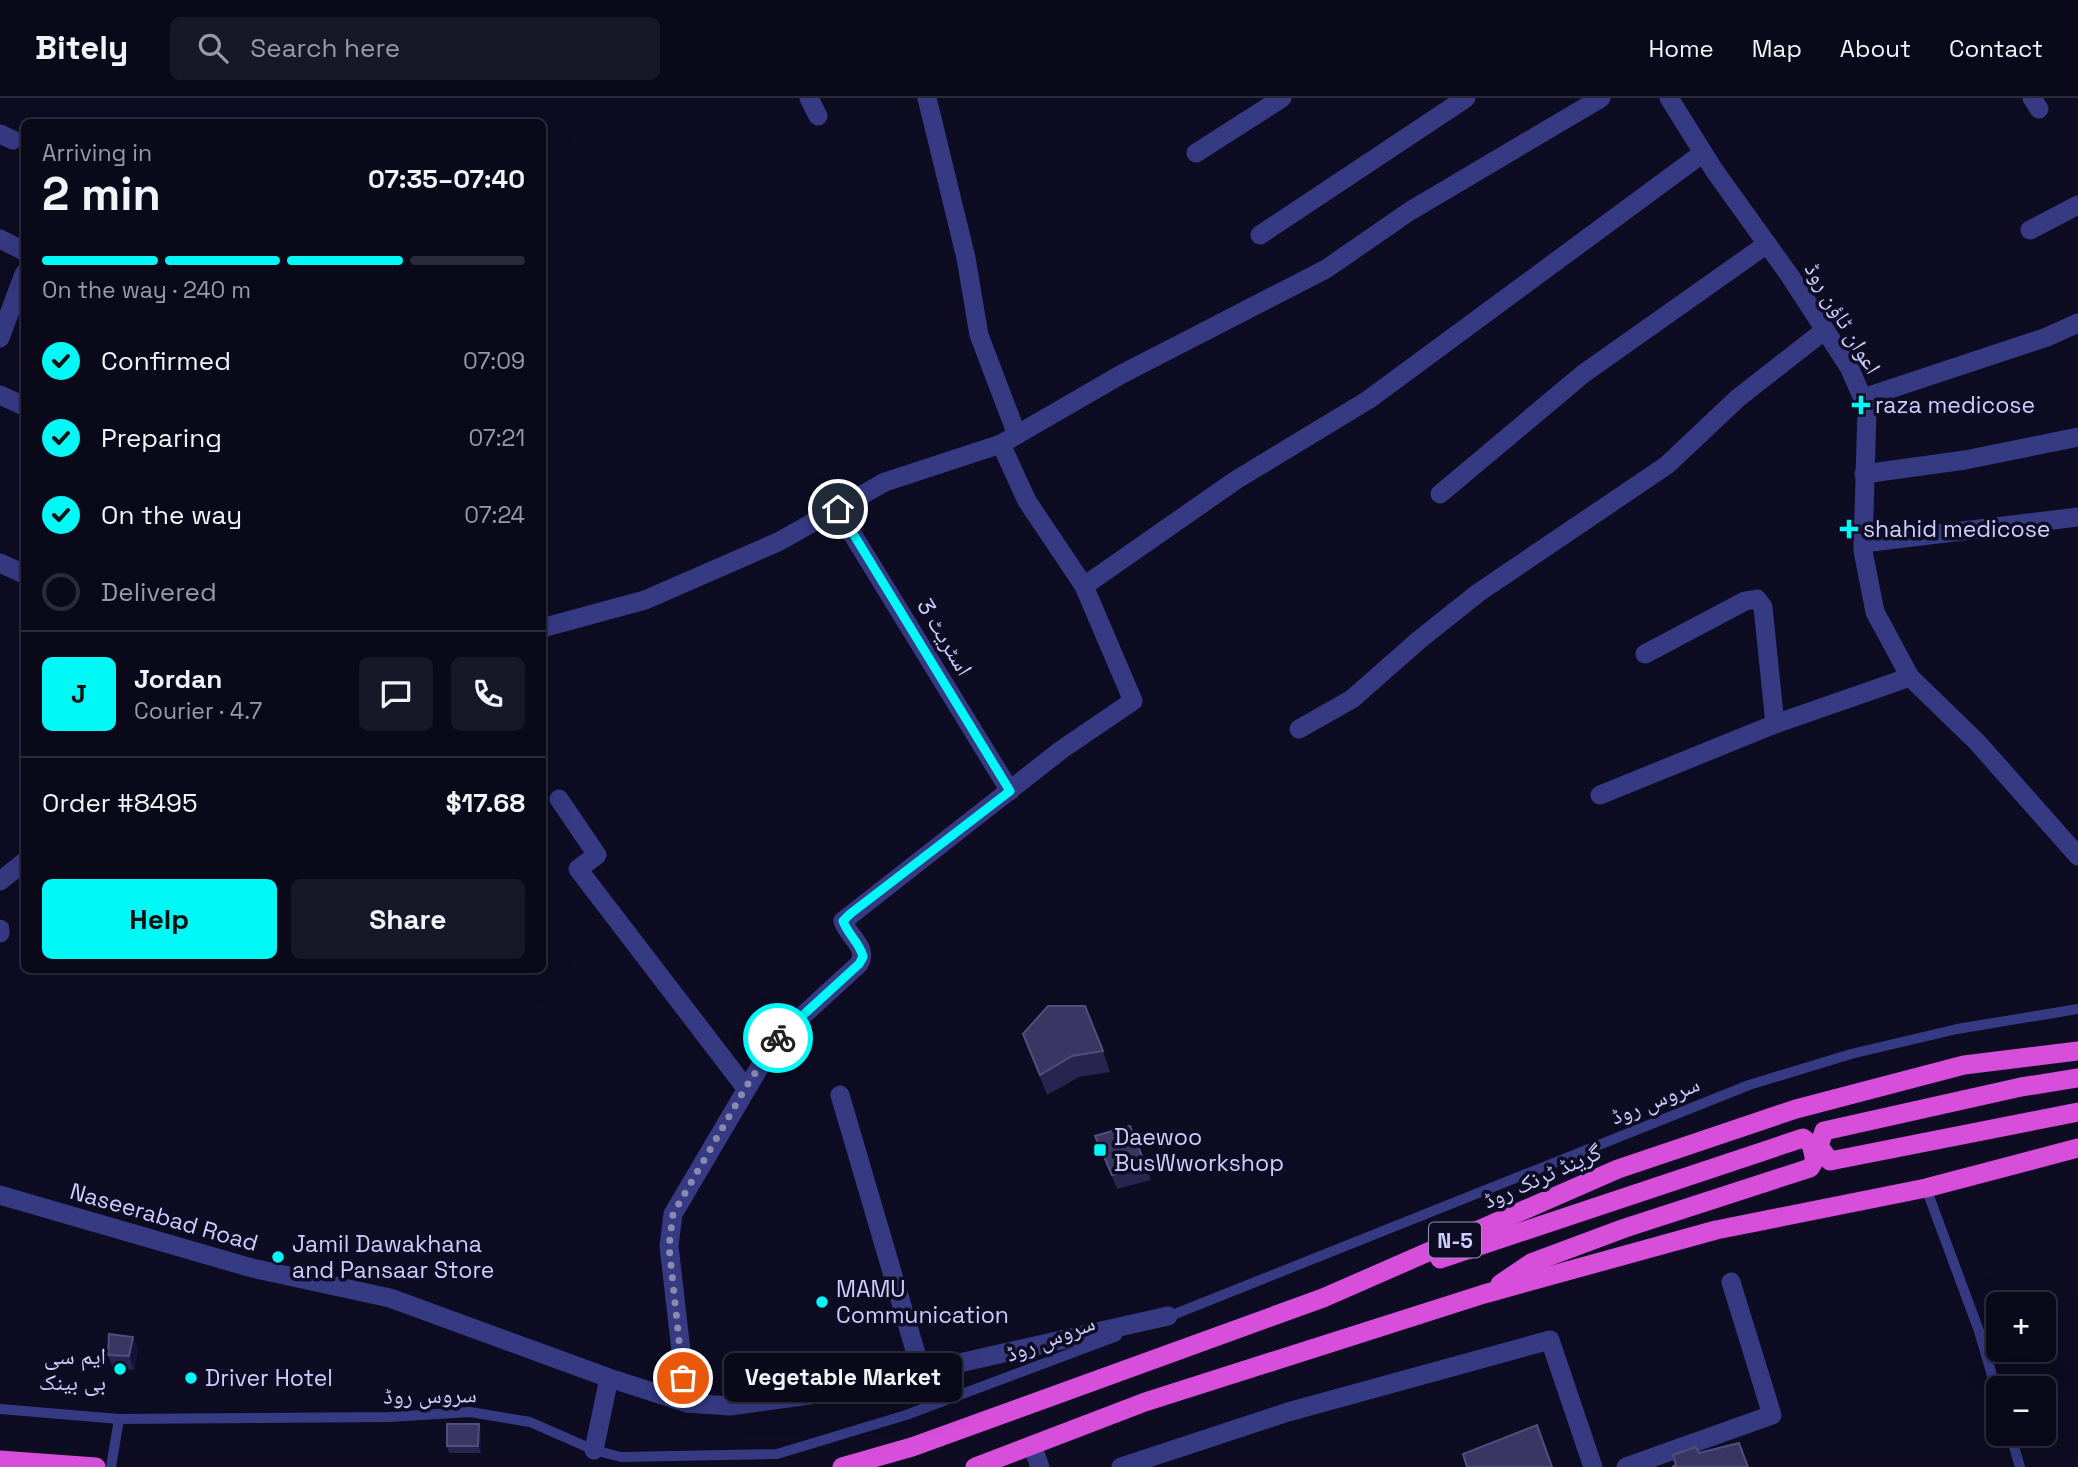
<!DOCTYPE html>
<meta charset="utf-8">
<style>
:root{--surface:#0a091a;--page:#181727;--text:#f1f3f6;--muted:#999aa2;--line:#2a2a39;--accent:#00f8f6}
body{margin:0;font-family:"Space Grotesk","Noto Naskh Arabic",sans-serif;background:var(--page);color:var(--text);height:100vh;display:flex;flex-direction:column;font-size:26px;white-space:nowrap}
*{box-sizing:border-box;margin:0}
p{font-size:23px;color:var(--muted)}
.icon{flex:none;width:38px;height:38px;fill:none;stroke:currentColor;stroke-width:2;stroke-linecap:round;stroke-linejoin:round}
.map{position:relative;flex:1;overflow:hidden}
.drawer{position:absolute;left:21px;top:21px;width:525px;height:854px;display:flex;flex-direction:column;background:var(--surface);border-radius:10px;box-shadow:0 7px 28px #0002,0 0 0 2px var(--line)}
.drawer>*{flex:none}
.controls{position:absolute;left:1986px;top:1194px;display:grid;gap:14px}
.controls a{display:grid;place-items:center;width:70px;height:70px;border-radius:10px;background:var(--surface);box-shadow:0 7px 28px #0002,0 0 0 2px var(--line);font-size:35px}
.pin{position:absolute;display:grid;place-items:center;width:60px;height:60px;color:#fff;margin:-30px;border:4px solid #fff;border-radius:50%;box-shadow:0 2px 7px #0007}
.courier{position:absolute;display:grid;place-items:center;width:70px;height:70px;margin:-35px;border:5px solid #00f8f6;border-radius:50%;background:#fff;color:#222;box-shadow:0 2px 9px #0007}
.bubble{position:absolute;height:49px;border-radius:10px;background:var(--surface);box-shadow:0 7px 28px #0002,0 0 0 2px var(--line);font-size:23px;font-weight:600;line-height:49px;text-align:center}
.overview em{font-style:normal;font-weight:600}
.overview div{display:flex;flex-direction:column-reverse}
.overview{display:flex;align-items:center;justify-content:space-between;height:119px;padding:0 21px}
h1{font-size:46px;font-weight:600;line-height:52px}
.bar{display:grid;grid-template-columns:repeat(4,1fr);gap:10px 7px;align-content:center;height:84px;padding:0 21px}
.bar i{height:9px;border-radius:5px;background:var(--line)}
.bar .active{background:var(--accent)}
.bar p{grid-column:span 4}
.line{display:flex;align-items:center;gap:18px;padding:0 21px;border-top:2px solid var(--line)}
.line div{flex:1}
.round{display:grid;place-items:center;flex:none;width:74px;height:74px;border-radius:10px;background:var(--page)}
ol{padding:0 21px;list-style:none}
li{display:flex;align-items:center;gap:21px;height:77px}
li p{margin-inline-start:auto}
li .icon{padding:7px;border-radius:50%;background:var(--accent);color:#111;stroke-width:4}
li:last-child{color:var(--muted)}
li i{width:38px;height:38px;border:4px solid var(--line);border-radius:50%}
.cta{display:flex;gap:14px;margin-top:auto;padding:14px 21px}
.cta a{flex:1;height:80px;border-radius:10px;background:var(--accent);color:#111;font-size:28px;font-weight:600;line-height:80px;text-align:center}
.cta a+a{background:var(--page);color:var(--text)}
header{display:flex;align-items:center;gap:42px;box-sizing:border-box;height:98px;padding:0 35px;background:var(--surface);border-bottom:2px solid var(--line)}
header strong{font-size:33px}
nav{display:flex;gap:38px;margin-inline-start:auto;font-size:24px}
.search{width:490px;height:63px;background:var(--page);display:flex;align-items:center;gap:18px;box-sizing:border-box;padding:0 24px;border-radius:10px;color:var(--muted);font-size:26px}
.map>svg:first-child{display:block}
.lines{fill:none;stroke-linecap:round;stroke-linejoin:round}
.service{stroke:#353a83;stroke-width:10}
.minor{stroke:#353a83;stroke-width:19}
.trunk{stroke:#d64ed9;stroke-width:19}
.wall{fill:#282450}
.shaded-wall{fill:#161336}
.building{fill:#3a3663;stroke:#514e7b;stroke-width:2}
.done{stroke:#8a89b2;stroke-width:7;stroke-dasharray:0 12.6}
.route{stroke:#00f8f6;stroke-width:9}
.poi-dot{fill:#00f8f6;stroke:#0e0c22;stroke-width:2.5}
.labels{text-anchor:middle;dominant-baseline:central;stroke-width:7;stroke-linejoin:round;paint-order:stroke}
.shield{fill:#0e0c22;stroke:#9493bd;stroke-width:2}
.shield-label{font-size:21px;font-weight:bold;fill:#cdcdff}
.street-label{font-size:23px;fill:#cdcdff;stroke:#0e0c22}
.poi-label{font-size:23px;fill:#cdcdff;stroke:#0e0c22;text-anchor:start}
</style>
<header>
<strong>Bitely</strong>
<div class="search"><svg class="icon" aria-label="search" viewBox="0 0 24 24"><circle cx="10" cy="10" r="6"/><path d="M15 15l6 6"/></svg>Search here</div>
<nav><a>Home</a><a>Map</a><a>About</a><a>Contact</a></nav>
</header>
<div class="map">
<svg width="2078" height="1369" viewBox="0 0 2078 1369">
<rect width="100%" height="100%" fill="#0e0c22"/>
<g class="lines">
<g class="service">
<path d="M1926,1090L1979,1233L1998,1298"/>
<path d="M1165,1220L1749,987L1851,956L1957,931L2078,911"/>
<path d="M0,1311L119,1321L390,1319L470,1314L530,1324L594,1352L621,1359L777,1356L906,1317L1117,1238"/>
<path d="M2010,1335L2020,1369"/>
<path d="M111,1369L119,1321"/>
</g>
<g class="minor">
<path d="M809,0L818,18"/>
<path d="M927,0L966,160L979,237L1017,337"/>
<path d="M1669,0L1714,72L1790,178L1849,269L1867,310L1863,453L1875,514L1910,579L1977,644L2078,758"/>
<path d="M2032,0L2039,11"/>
<path d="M0,36L13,42"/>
<path d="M1196,55L1282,0"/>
<path d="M2030,132L2078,107"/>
<path d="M1260,137L1466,0"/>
<path d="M0,141L24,153"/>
<path d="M0,240L24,176"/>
<path d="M0,297L24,308"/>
<path d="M1863,300L2047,239L2078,225"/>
<path d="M1001,346L1027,403L1084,488"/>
<path d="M1864,376L1965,362L2078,339"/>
<path d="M1440,396L1583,276L1767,146"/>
<path d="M837,411L1010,693"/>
<path d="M1863,445L2078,419"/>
<path d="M0,465L24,476"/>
<path d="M542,530L645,502L778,444L885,384L1001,346L1122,276L1326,171L1410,113L1601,0"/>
<path d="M1645,556L1745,503L1757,501L1763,509L1775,626"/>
<path d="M1299,631L1352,601L1419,542L1478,495L1667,367L1738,300L1825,232"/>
<path d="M1600,697L1775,626L1910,579"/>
<path d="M559,701L597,757L578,771L745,989"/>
<path d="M0,783L24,764"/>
<path d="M0,831V835"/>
<path d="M840,997L922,1276"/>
<path d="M0,1097L252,1170L390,1200L609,1280L687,1305L730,1308L831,1294L1168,1218"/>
<path d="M687,1305L669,1148L673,1116L775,943L859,866C869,849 848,839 843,823L1061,652L1133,603L1084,488L1236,382L1368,302L1703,55"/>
<path d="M1032,1347L1040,1369"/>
<path d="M594,1352L609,1280"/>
<path d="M1121,1369L1288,1314L1550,1242L1593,1369"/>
<path d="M1626,1369L1772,1317L1731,1184"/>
</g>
<g class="trunk">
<path d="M2078,980L2021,989L1824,1033L1819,1048L1830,1063L2078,1014"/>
<path d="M1440,1161L1803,1040L1811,1046L1815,1062L1810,1070L1625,1130L1531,1165L1500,1186"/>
<path d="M0,1362L96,1369"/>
<path d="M842,1369L912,1349L1323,1200L1618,1071L1796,1011L1964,967L2078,953"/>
<path d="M975,1369L1145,1304L1484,1196L1716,1132L1926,1090L2078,1050"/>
</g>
</g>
<g class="wall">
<path d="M1023,936L1103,953L1110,974L1079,979L1047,997Z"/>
<path d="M1130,1028L1151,1082L1117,1091L1095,1038Z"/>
<path d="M133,1239L138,1252L134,1272L113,1270L108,1257Z"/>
<path d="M481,1333V1355H449L447,1348Z"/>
</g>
<g class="shaded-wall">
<path d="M133,1239L138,1252L134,1272L129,1258Z"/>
<path d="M479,1326L481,1333V1355L478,1348Z"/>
</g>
<g class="building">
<path d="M1048,908H1085L1103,953L1072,958L1040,977L1023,936Z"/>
<path d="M1130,1028L1146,1068L1112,1077L1095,1038Z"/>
<path d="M109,1236L133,1239L129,1258L108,1257Z"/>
<path d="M447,1326H479L478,1348H447Z"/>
<path d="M1537,1327L1552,1369H1467L1463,1356Z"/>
<path d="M1739,1345L1748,1369H1672L1676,1367L1673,1357L1696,1349L1699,1355Z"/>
</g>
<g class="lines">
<path class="done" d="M683,1280L669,1148L673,1116L746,989L778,940"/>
<path class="route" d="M778,940L859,866L863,859C860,845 848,837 843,823L850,816L1010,693L838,411"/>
</g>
<g class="poi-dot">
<path d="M1857.5 296.5h7v7h7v7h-7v7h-7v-7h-7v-7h7z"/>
<path d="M1845.5 420.5h7v7h7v7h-7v7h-7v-7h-7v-7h7z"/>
<rect x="1093" y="1045" width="14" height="14" rx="3.5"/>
<circle cx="278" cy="1159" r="7"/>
<circle cx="822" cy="1204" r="7"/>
<circle cx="120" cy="1271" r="7"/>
<circle cx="191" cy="1280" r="7"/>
</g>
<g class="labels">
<rect class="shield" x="1429" y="1124.5" width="52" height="35" rx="5"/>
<g class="shield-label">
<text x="1455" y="1142">N-5</text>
</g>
<g class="street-label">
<text transform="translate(1843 220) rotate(59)">اعوان ٹاؤن روڈ</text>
<text transform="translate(945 539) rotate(59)">اسٹریٹ 3</text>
<text transform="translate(1655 1002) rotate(-22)">سروس روڈ</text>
<text transform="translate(1542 1078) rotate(-24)">گرینڈ ٹرنک روڈ</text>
<text transform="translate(164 1119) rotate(16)">Naseerabad Road</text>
<text transform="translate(1050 1240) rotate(-21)">سروس روڈ</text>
<text transform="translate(430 1297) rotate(-1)">سروس روڈ</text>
</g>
<g class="poi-label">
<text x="1875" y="307">raza medicose</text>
<text x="1863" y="431">shahid medicose</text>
<text x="1114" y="1039">Daewoo<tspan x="1114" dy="26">BusWworkshop</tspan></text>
<text x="292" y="1146">Jamil Dawakhana<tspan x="292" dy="26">and Pansaar Store</tspan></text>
<text x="836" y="1191">MAMU<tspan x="836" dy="26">Communication</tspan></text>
<text x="106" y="1258" text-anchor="end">ایم سی<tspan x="106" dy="26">بی بینک</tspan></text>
<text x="205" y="1280">Driver Hotel</text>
</g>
</g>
</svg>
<div class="controls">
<a>+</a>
<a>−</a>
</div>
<div class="pin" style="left:683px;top:1280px;background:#ea580c"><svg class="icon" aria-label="bag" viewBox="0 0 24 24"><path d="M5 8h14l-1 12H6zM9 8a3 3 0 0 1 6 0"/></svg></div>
<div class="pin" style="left:838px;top:411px;background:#1f2937"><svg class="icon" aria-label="home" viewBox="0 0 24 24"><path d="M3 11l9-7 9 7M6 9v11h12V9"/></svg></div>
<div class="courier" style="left:778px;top:940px"><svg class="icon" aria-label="bike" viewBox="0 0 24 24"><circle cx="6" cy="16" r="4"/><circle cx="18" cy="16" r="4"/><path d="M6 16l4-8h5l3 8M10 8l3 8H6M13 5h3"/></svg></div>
<div class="bubble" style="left:724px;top:1255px;width:238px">Vegetable Market</div>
<section class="drawer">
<div class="overview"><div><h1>2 min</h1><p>Arriving in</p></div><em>07:35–07:40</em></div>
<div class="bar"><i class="active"></i><i class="active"></i><i class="active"></i><i></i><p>On the way · 240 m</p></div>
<ol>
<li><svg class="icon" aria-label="check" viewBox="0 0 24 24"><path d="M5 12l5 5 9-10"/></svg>Confirmed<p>07:09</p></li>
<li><svg class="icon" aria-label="check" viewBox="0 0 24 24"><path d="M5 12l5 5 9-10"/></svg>Preparing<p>07:21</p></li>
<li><svg class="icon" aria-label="check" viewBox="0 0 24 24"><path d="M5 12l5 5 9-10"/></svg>On the way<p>07:24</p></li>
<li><i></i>Delivered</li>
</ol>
<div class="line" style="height:126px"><b class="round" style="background:var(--accent);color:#111">J</b><div><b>Jordan</b><p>Courier · 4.7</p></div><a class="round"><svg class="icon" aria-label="chat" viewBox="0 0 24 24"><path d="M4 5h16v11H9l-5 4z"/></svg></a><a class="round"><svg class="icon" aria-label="phone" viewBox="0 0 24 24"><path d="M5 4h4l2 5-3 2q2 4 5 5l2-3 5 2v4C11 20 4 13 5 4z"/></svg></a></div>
<div class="line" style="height:91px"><div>Order #8495</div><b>$17.68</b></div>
<div class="cta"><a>Help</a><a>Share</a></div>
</section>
</div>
